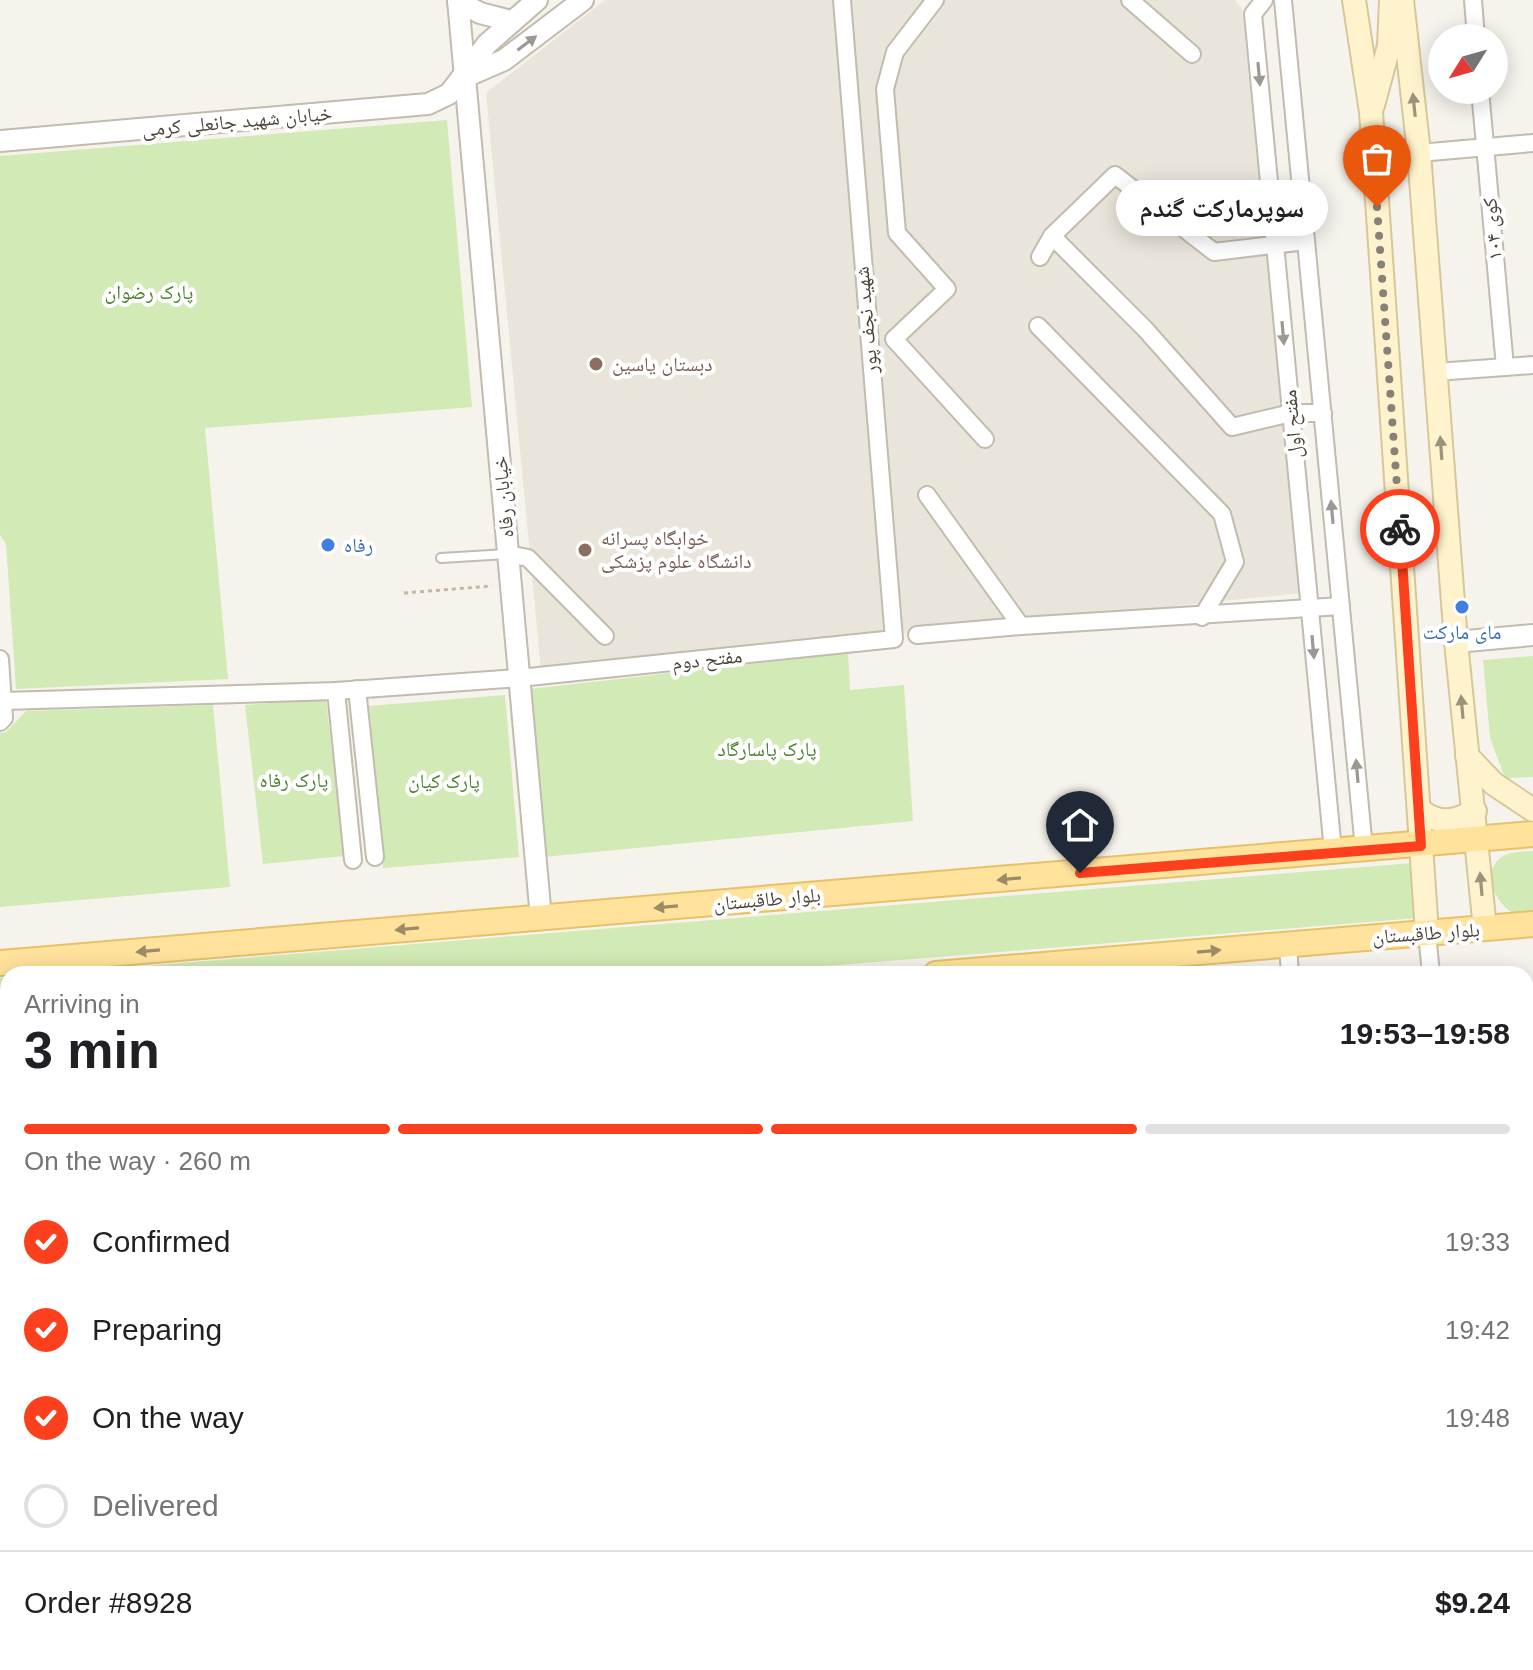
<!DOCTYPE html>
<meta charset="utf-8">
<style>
:root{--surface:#fff;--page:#f6f6f6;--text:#202124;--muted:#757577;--line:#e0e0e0;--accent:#fc3f1d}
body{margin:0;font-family:Arial,"Noto Naskh Arabic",sans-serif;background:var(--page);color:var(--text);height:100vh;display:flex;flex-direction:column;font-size:30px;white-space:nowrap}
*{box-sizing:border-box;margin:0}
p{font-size:26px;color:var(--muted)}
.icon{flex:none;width:44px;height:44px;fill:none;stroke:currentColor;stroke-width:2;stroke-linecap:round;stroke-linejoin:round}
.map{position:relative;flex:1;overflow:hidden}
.side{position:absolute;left:0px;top:966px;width:1534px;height:704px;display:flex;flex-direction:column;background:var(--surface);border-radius:24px 24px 0 0;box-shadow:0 4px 20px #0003}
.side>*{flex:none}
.needle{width:52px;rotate:233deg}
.fabs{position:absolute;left:1428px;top:24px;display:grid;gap:16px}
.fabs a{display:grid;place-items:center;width:80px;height:80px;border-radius:50%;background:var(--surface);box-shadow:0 4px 20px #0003;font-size:40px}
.pin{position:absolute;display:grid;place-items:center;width:68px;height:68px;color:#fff;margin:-82px -34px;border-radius:50% 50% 50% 0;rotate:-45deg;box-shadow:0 0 8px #0007}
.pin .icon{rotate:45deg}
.courier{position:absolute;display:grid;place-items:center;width:80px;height:80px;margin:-40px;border:6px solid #fc3f1d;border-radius:50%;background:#fff;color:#222;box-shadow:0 2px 10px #0007}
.bubble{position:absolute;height:56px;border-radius:28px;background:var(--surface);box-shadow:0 4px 20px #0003;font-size:26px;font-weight:700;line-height:56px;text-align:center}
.headline em{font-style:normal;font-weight:700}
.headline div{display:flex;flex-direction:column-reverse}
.headline{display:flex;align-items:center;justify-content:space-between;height:136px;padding:0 24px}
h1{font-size:52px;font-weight:700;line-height:60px}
.bar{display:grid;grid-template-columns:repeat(4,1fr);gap:12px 8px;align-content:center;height:96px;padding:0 24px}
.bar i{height:10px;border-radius:6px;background:var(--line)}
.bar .current{background:var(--accent)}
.bar p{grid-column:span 4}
.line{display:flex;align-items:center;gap:20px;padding:0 24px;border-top:2px solid var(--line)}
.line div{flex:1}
ol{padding:0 24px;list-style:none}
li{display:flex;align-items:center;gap:24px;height:88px}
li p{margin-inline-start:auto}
li .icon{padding:8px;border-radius:50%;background:var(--accent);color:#fff;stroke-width:4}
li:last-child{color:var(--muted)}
li i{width:44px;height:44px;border:4px solid var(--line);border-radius:50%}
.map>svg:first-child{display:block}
.residential{fill:#eae5da}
.green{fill:#d2eab5}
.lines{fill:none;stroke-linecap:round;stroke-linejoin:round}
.service-casing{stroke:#c2bbae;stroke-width:12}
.minor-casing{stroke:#c2bbae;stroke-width:20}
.tertiary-casing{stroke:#c2bbae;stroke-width:24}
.secondary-casing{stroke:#d6c79b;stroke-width:26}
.primary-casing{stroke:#e6c16a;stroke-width:28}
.path{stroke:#c4b79f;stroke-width:3;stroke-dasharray:4 4;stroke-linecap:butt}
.service{stroke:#fff;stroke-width:8}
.minor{stroke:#fff;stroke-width:16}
.tertiary{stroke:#fff;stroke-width:20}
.secondary{stroke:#fff3cd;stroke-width:22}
.primary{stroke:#ffe39c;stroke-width:24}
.oneway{fill:#9c9892}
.oneway2{fill:#9c937c}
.oneway3{fill:#9c8c66}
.done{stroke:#878178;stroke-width:8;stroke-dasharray:0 14.4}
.route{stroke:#fc3f1d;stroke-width:10}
.education-dot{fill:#8d6e63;stroke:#fff;stroke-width:3}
.shop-dot{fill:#3f7fe0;stroke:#fff;stroke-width:3}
.labels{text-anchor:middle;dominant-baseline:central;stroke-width:8;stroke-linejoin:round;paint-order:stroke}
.street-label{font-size:20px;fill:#4b4439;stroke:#fff}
.park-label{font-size:20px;fill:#4a7f2a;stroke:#fff}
.education-label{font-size:20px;fill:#785e54;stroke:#fff;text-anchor:start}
.shop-label{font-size:20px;fill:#366cbe;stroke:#fff;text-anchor:start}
</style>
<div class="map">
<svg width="1533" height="1670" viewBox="0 0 1533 1670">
<rect width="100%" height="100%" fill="#f6f3ec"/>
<path class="residential" d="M605,0H1235L1242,9L1301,593L541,670L486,93Z"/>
<g class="green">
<path d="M447,120L472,407L205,428L228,679L16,689L6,544L0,535V156Z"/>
<path d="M848,653L850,690L904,685L913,821L544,857L530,689Z"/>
<path d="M1533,656V777L1505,778L1490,738L1483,660Z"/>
<path d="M505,695L519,857L383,868L369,706Z"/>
<path d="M326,699L344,856L263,864L245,705Z"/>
<path d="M213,705L230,887L0,907V733L6,732L26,711Z"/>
<path d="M1533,851V912L1515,914C1494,904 1477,866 1508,854C1515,851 1525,852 1533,851Z"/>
<path d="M1413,863L1418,918L728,974H46Z"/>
<path d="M8,977V1032L0,1033V978Z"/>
</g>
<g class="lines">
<defs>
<path id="service" d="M441,558L507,554"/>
<g id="minor">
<path d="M935,0L895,52L885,89L897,233L947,289L894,339L985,439"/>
<path d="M1130,0L1192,54"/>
<path d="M1264,0L1253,14L1333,851"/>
<path d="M1283,0L1364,849"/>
<path d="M1473,0L1476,38"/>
<path d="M1480,90L1505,367"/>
<path d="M1419,153L1533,143"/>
<path d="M1052,236L1145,329L1232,427L1291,413H1323"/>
<path d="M1040,257L1052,236L1115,175L1214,252L1306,241"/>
<path d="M1038,326L1222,514L1235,562L1202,617"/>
<path d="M1436,372L1533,365"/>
<path d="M927,495L1021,626L1341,606"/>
<path d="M508,554L528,558L605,636"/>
<path d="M917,635L1021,626"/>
<path d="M0,659L4,718L0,722"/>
<path d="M357,689L375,857"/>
<path d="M336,691L353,860"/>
<path d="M4,701L336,691L519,678L894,639L842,0"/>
<path d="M1427,933L1431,974"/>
<path d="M1288,945L1290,974"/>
<path d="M1153,956L1154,974"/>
<path d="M0,1290L8,1288"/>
<path d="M1526,1427H1533"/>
<path d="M0,1514L8,1549"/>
<path d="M0,1612L8,1611"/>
<path d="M32,1662L34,1670"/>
<path d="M219,1662L221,1670"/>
<path d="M402,1662L404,1670"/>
<path d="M535,1662L536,1670"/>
<path d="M647,1662L648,1670"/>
<path d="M785,1662L786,1670"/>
<path d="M921,1662L922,1670"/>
<path d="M1056,1662L1057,1670"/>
<path d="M1205,1662L1206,1670"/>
<path d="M1491,1662V1670"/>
</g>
<g id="tertiary">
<path d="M458,0L541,918"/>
<path d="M458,1L480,13L511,21"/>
<path d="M465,77L504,60L583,0"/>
<path d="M0,141L428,104L449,94L487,44L537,0"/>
<path d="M1456,642L1533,635"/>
<path d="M1526,1651L1533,1650"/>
<path d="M1324,1670L1410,1662"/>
</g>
<g id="secondary">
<path d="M1354,0L1371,112L1427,933"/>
<path d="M1402,0L1419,153L1456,642L1485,929"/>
<path d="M1373,105L1389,46L1391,0"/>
<path d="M1467,756L1494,784L1533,810"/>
<path d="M1420,810C1438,825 1454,822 1475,811"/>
</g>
<g id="primary">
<path d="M0,963L1533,834"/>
<path d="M936,974L1533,924"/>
<path d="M0,1052L8,1051"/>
</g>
</defs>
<use href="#service" class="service-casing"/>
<use href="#minor" class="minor-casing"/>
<use href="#tertiary" class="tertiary-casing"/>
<use href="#secondary" class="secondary-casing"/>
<use href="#primary" class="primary-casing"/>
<path class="path" d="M404,593L492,586"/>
<use href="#service" class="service"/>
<use href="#minor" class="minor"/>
<use href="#tertiary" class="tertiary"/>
<use href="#secondary" class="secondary"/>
<use href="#primary" class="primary"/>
</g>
<defs><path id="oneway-solid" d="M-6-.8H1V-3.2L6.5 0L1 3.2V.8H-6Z" transform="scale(2)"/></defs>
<g class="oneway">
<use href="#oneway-solid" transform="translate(527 43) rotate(-37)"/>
<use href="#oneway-solid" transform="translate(1259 74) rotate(85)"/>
<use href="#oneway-solid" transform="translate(1283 333) rotate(85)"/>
<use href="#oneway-solid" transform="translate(1332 512) rotate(-95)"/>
<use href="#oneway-solid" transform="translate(1313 647) rotate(85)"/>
<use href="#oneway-solid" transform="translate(1357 771) rotate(-95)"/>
</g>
<g class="oneway2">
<use href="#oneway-solid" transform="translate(1414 105) rotate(-96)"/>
<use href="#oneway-solid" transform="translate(1441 448) rotate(-94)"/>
<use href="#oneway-solid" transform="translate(1462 707) rotate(-95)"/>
<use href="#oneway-solid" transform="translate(1481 884) rotate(-95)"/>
</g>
<g class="oneway3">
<use href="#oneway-solid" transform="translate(1009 879) rotate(175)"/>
<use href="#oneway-solid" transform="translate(666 907) rotate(175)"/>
<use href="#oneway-solid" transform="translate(407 929) rotate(175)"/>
<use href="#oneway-solid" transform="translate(148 951) rotate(175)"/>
<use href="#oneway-solid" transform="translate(1209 951) rotate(-5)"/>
</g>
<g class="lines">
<path class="done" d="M1377,207L1400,529"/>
<path class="route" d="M1080,873L1421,846L1400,529"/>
</g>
<g class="education-dot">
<circle cx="596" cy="364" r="8"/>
<circle cx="585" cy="550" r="8"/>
</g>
<g class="shop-dot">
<circle cx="328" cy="545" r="8"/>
<circle cx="1462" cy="607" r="8"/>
</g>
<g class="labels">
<g class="street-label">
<text transform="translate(237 121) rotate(-5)">خیابان شهید جانعلی کرمی</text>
<text transform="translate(1492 229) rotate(-95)">کوی ۱۰۴</text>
<text transform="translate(866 320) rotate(-95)">شهید نجف پور</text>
<text transform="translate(1292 424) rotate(-95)">مفتح اول</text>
<text transform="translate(503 497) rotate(-95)">خیابان رفاه</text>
<text transform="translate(707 659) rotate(-6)">مفتح دوم</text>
<text transform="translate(767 899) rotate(-5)">بلوار طاقبستان</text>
<text transform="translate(1426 933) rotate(-4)">بلوار طاقبستان</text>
</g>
<g class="park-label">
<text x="149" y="292">پارک رضوان</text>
<text x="767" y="749">پارک پاسارگاد</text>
<text x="294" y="780">پارک رفاه</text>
<text x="444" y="781">پارک کیان</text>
</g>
<g class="education-label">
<text x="612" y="364">دبستان یاسین</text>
<text x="601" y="538">خوابگاه پسرانه<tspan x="601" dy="23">دانشگاه علوم پزشکی</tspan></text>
</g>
<g class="shop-label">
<text x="344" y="545">رفاه</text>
<text x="1462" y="632" text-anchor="middle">مای مارکت</text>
</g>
</g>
</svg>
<div class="fabs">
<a><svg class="needle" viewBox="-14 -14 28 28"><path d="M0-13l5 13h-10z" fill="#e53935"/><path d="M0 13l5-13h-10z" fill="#757577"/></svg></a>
</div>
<div class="pin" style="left:1377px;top:207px;background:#ea580c"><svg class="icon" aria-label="bag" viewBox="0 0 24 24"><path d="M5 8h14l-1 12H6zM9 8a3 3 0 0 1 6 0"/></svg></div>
<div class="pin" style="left:1080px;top:873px;background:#1f2937"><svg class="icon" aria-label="home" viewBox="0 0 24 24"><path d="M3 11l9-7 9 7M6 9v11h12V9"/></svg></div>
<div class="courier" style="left:1400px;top:529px"><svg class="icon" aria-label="bike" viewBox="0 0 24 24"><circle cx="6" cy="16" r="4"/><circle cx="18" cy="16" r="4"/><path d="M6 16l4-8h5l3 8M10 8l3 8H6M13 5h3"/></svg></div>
<div class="bubble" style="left:1116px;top:180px;width:212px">سوپرمارکت گندم</div>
<section class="side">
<div class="headline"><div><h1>3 min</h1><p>Arriving in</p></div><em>19:53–19:58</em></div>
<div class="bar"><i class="current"></i><i class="current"></i><i class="current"></i><i></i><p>On the way · 260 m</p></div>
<ol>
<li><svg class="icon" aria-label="check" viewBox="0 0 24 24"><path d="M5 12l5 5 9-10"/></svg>Confirmed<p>19:33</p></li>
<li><svg class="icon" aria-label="check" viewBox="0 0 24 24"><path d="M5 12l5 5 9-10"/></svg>Preparing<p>19:42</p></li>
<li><svg class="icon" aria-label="check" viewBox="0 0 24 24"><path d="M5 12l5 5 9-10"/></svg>On the way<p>19:48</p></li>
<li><i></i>Delivered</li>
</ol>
<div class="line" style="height:104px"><div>Order #8928</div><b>$9.24</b></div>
</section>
</div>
